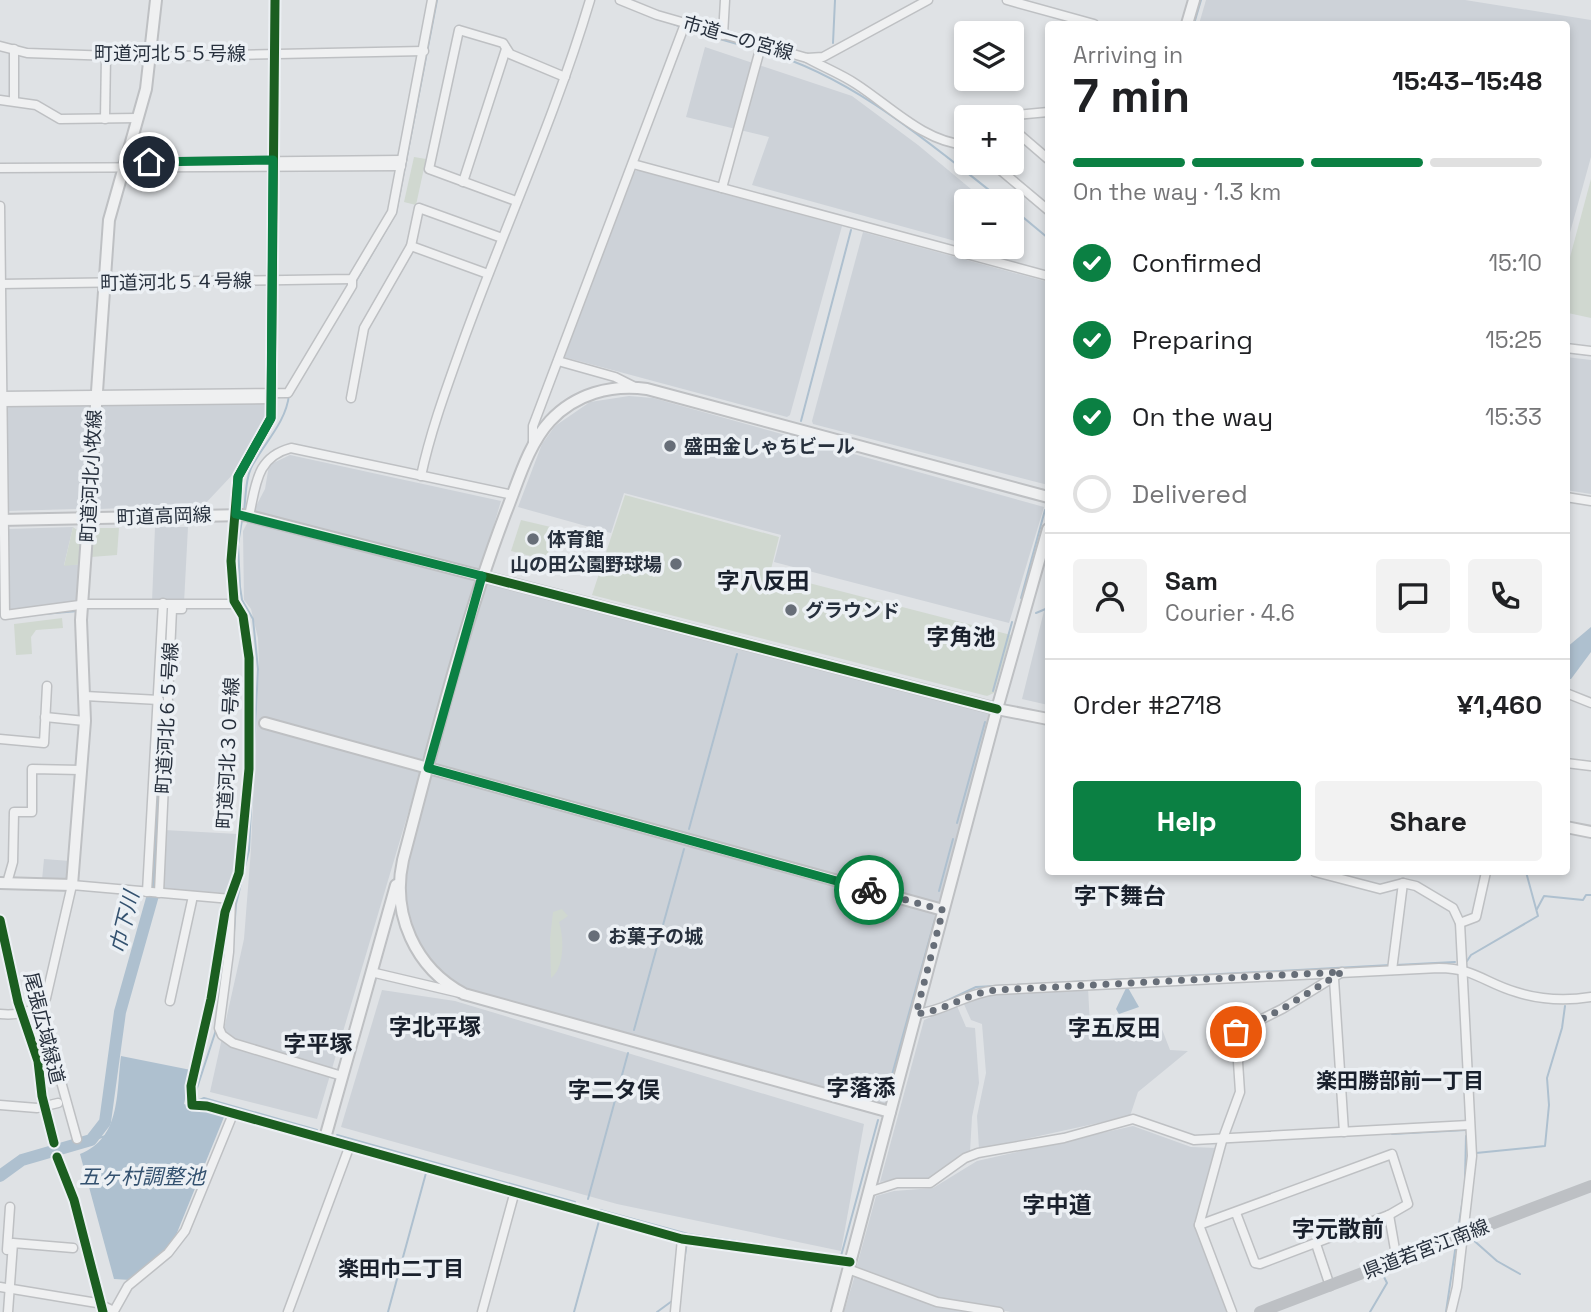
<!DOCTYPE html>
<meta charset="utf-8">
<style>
:root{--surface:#fff;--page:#f2f2f2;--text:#202124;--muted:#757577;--line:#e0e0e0;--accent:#0b8043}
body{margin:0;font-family:"Space Grotesk","Noto Sans JP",sans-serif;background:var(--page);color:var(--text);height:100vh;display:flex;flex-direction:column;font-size:26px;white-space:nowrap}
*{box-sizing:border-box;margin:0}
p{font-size:23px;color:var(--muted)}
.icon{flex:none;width:38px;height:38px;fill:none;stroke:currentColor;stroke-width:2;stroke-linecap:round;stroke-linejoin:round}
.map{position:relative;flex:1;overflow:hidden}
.panel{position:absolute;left:1045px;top:21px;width:525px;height:854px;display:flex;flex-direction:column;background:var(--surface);border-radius:7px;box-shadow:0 4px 10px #0003}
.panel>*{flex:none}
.fabs{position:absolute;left:954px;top:21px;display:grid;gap:14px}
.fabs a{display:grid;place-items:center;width:70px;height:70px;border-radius:7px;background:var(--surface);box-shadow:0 4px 10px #0003;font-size:35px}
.pin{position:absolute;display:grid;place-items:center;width:60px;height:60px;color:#fff;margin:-30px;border:4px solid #fff;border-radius:50%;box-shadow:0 2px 7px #0007}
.courier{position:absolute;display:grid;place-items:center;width:70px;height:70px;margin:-35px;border:5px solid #0b8043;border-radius:50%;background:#fff;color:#222;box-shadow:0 2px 9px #0007}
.overview em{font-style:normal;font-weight:700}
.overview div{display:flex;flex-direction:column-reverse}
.overview{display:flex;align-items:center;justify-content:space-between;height:119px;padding:0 28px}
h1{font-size:46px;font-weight:700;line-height:52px}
.bar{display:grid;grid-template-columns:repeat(4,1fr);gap:10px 7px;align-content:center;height:84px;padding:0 28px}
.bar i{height:9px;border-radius:5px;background:var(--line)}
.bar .selected{background:var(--accent)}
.bar p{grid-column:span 4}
.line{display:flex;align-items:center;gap:18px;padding:0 28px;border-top:2px solid var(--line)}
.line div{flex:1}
.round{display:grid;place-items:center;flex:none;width:74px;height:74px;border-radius:7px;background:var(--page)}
ol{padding:0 28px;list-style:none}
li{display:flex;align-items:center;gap:21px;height:77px}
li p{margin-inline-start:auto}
li .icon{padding:7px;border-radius:50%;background:var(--accent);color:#fff;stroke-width:4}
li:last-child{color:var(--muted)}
li i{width:38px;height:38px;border:4px solid var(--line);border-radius:50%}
.cta{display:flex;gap:14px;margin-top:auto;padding:14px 28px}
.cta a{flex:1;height:80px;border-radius:7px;background:var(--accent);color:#fff;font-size:28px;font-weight:700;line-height:80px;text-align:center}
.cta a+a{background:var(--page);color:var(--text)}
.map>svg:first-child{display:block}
.built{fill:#cdd2d8}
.green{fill:#d0d8d0}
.water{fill:#aec0cf}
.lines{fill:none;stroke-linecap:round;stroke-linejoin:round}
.stream{stroke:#aec0cf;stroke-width:2}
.river{stroke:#aec0cf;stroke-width:12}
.minor-casing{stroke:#bec0c3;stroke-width:11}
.tertiary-casing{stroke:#bec0c3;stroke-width:14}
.minor{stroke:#eff0f1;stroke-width:8}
.tertiary{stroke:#eff0f1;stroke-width:10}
.secondary{stroke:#bdc0c4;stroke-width:12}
.cycleway-casing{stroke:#ecf0f4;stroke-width:13}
.cycleway{stroke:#1b5e20;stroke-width:9}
.done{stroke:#676e78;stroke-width:7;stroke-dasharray:0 12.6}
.route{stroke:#0b8043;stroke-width:9}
.poi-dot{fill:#676e78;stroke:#ecf0f4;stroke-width:2.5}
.labels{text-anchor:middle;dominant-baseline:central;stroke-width:7;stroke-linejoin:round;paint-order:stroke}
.street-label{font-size:19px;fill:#27303d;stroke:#ecf0f4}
.poi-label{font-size:19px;font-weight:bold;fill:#27303d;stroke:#ecf0f4;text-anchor:start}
.water-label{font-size:21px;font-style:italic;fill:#33516f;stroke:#ecf0f4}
.neighbourhood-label{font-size:21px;font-weight:bold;fill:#1a212d;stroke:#ecf0f4}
.quarter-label{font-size:23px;font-weight:bold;fill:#1a212d;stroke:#ecf0f4}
</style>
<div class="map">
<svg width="1591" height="1312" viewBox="0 0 1591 1312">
<rect width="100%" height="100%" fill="#dfe2e5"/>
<g class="built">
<path d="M1206,0H1465L1591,20V157L1566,247V24H1199Z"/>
<path d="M705,47L852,96L918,145L983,199L966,201V244L752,185L769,137L686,117Z"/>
<path d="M638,170L842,226L790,415L787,417L564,357L634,172Z"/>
<path d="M863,232L1048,282V485L813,424L812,421Z"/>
<path d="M1566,357L1591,360V494L1566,490Z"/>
<path d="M629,396L653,398L1044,507L1009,623L774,562L781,535L624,493L611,533L518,507L542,444L555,426L590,402Z"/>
<path d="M267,401V419L235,472L204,505L99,509L94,501L100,403Z"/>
<path d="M93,404L85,501L76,509L6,511L4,405Z"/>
<path d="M290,455L501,501L317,1119L210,1092L244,939L251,849L259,665L258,638L251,609L244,600L243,531L265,489L269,465Z"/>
<path d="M73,527L64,565L83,564L80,606L8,613L7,529Z"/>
<path d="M155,527H188L184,603L152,602Z"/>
<path d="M482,576L997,709L890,1112L474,998L425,962L399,898L428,768Z"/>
<path d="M1048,595V705L1022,699Z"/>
<path d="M164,830L238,834L236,872L229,897L162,891Z"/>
<path d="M44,859L70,861L69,878L64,882L42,880Z"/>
<path d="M1088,988L1090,1025L1160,1024L1170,1050L1188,1051L1138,1092L1130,1116L979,1149L977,1116L986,1073L982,1024L971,1020L963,1002L988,994Z"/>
<path d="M382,990L455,1001L864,1124L841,1251L617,1204L341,1127Z"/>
<path d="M957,1006L966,1027L975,1028L979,1083L972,1117L970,1152L928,1179L906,1178L880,1182L924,1020Z"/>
<path d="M1133,1126L1191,1147L1217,1148L1196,1224L1231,1312H1011L935,1298L856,1269L876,1196L894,1191L933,1188L977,1161Z"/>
<path d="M855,1275L937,1305L967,1312H844Z"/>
</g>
<g class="green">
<path d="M414,157L426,159L416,205L404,202Z"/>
<path d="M1591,179V318L1568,313L1566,318V272Z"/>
<path d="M625,495L779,537L770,573L1011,635L994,693L987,696L592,595Z"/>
<path d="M521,520L555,528L546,560L511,551Z"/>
<path d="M73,527L85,536L83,564L64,566Z"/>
<path d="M99,528H119L117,555L91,557L93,535Z"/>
<path d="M62,618L63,628L36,630L31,637L32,654L16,655L14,624Z"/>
<path d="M562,909L568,916L559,922C564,937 565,968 551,978L550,939L553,912Z"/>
</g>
<g class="water">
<path d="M1591,627V652L1571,679H1566V648Z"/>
<path d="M1127,986L1139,1007L1119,1014L1116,1009Z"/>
<path d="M121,1056L191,1070L184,1104L224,1117L172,1245L130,1280L114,1279L80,1154C121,1138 116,1094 121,1056Z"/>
</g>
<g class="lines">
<g class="stream">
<path d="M668,22L679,26"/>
<path d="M1194,24L1201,0"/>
<path d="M692,31L758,50"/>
<path d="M833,43L835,0"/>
<path d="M763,51C854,77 930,144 1003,201"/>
<path d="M1012,208L1048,238"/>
<path d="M356,281L396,213L437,0"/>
<path d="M1566,352L1591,355"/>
<path d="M801,421L851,230"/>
<path d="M244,511C246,497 245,481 251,468C263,444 286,423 289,395"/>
<path d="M1021,598L1045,510"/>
<path d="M1036,613L1048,608"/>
<path d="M32,615L78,611"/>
<path d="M993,691L1012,622"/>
<path d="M957,823L985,722"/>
<path d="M689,829L737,654"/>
<path d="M939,891L953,839"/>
<path d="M1537,909L1544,896L1583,900L1586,895H1591"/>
<path d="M233,946L236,904L249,850L258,669L253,619L242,600L240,587L238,544L242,520"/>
<path d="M1467,961L1471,955L1538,916L1526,872"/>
<path d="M1396,965L1455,962"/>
<path d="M942,1003L976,987L1391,965"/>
<path d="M634,1030L684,849"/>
<path d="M196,1091L216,1030"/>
<path d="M887,1093L935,919"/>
<path d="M197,1101L204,1098L317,1130"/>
<path d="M1392,1134L1466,1130"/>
<path d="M337,1135L575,1202"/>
<path d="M91,1140L106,1136"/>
<path d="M1475,1155L1476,1153L1545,1146L1549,1105L1547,1078L1562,1028L1565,1006"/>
<path d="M1465,1181L1466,1136"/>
<path d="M588,1199L628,1053"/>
<path d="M600,1210L688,1234L841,1256L878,1120"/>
<path d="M1458,1230L1465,1186"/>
<path d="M1471,1238L1497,1261L1520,1274"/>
<path d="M679,1295L687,1242"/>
<path d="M388,1312L426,1173"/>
<path d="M574,1312L599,1221"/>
<path d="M657,1312L672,1301"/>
<path d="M1370,1312L1387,1283L1382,1273L1456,1244L1446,1312"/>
</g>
<path class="river" d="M0,1176L22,1160L91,1140L105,1122L120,1012L153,895L168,607"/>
<defs>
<g id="minor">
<path d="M275,0L271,418L238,477L231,561L234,601L243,616L249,658V769L239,873L225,912L211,999L191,1086L192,1105L207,1106L682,1239L850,1262"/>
<path d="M620,0L657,15L807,58L823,57L928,0"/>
<path d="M1007,0L1094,24"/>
<path d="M723,35L725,0"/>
<path d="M0,46L27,53L142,57L424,51"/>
<path d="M14,49V101"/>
<path d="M807,58C823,67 841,74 856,84C890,106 924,142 966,145"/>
<path d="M0,100L36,105L60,119L138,118"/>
<path d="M994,117L1048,112"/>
<path d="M105,119L106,55"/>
<path d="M1012,128L1048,159"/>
<path d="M124,163L402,160"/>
<path d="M992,163L1048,210"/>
<path d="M633,164L1048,276"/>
<path d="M0,168L401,166"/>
<path d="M463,182L506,49"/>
<path d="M722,188L761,46"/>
<path d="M516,201L429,169L459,30L503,43L510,54L565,77"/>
<path d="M0,206L5,615L87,604H235"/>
<path d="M411,246L488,274"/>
<path d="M0,284L352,279L392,212L432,0"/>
<path d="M1566,348L1591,351"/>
<path d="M558,361L615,377L635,387"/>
<path d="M0,396L288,393L352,286V279"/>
<path d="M351,398L364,328L411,246L419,208L502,238"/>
<path d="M3,402L271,399"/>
<path d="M533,445V426L685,24"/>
<path d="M421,476C431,429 448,384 464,339C505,226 556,115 590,0"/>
<path d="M1566,497L1591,501"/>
<path d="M249,516C256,485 256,457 291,448L513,495"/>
<path d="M1566,693L1591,703"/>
<path d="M85,696L159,700"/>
<path d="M45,717L85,721"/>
<path d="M0,739L44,743L47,686"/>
<path d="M1566,763L1591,766"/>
<path d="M1315,872L1380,889L1403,883L1416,886L1453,908L1460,923L1472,1156L1457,1287L1451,1312"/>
<path d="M7,883L13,862L14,812H32V769L81,770"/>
<path d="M147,892L163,603"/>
<path d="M159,893L172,609H182"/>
<path d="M1460,923L1476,917L1486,872"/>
<path d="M1392,970L1403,883"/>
<path d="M371,972L460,993"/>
<path d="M1334,979L1344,1132"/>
<path d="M170,1001L193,896"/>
<path d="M40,1006L77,1139"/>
<path d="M0,1014C16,1016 36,1012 46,998L72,885L231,899L229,952L219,1028L222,1035L233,1043L342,1076"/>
<path d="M916,1014C945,1011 967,993 996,990L1439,968C1474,968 1485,983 1516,992C1541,1000 1566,1001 1591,997"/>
<path d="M0,1105L37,1108L58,1103"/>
<path d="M869,1192L897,1183H930L965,1158L978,1153L1064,1138L1133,1119L1194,1140L1469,1125"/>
<path d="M1389,1215L1397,1261"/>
<path d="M1199,1225L1392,1154L1408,1204L1389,1215L1260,1264L1255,1263L1236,1213"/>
<path d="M1316,1244L1330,1286"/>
<path d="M7,1250L10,1207"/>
<path d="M848,1269L937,1302L999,1312"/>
<path d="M0,1287L97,1303L114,1311L128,1286L168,1253L185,1231L233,1114"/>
<path d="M8,1312L13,1243L73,1248"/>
<path d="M288,1312L350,1145"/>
<path d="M482,1312L515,1191"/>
<path d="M675,1312L682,1239"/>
<path d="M1232,1312L1199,1225L1222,1141L1240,1092L1236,1032L1282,1009L1342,972"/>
</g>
<g id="tertiary">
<path d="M1187,24L1194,0"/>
<path d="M0,520L245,515L997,709L1048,719"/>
<path d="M265,723L943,910"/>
<path d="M1566,827L1591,832"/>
<path d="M0,883L72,885L85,721L81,620L109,220L146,89L156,0"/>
<path d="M890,1112L464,994C415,968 391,914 403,860C434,743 463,625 506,512C518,482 528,445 550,421C575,394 611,384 647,389L1048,497"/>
<path d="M325,1138L396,885"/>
<path d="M837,1312L997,709L1048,529"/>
</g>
</defs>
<use href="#minor" class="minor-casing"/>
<use href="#tertiary" class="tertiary-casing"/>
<use href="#minor" class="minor"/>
<use href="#tertiary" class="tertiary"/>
<path class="secondary" d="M1260,1312L1591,1186"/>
<defs>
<g id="cycleway">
<path d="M275,0L271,418L238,477L231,561L234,601L243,616L249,658V769L239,873L225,912L211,999L191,1086L192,1105L207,1106L682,1239L850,1262"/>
<path d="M482,576L997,709"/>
<path d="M0,920L18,1002L38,1061L42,1096L54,1143"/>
<path d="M57,1157L74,1200L103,1312"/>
</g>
</defs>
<use href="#cycleway" class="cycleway-casing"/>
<use href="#cycleway" class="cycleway"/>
</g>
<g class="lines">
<path class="done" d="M869,890L943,910L916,1014C945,1011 967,993 996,990L1342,972L1282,1009L1236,1032"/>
<path class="route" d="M149,162L273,160L271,418L238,477L236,514L482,576L428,768L869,890"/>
</g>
<g class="poi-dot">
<circle cx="670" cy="446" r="7"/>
<circle cx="533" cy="539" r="7"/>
<circle cx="676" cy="564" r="7"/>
<circle cx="791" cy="610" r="7"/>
<circle cx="594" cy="936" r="7"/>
</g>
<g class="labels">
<g class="street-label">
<text transform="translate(738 38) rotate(16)">市道一の宮線</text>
<text x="170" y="53">町道河北５５号線</text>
<text transform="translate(176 282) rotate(-1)">町道河北５４号線</text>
<text transform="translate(91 476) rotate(-87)">町道河北小牧線</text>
<text transform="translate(164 516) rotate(-2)">町道高岡線</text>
<text transform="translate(167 718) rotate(-87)">町道河北６５号線</text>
<text transform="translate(228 753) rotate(-87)">町道河北３０号線</text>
<text transform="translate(44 1028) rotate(76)">尾張広域緑道</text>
<text transform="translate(1426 1249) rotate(-21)">県道若宮江南線</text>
</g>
<g class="poi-label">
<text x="684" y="446">盛田金しゃちビール</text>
<text x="547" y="539">体育館</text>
<text x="662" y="564" text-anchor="end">山の田公園野球場</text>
<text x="805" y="610">グラウンド</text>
<text x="608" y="936">お菓子の城</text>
</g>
<g class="water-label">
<text transform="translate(124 922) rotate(-76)">巾下川</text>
<text x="142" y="1176">五ヶ村調整池</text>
</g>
<g class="neighbourhood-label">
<text x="1400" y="1080">楽田勝部前一丁目</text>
<text x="401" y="1268">楽田巾二丁目</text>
</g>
<g class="quarter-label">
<text x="763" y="581">字八反田</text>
<text x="961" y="637">字角池</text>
<text x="1120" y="896">字下舞台</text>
<text x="435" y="1027">字北平塚</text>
<text x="1114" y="1028">字五反田</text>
<text x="318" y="1044">字平塚</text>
<text x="861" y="1088">字落添</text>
<text x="614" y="1090">字二タ俣</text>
<text x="1057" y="1205">字中道</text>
<text x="1338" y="1229">字元散前</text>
</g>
</g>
</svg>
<div class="fabs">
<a><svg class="icon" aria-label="layers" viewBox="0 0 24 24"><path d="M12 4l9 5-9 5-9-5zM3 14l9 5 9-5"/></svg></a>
<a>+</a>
<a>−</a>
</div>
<div class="pin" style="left:1236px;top:1032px;background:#ea580c"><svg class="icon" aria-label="bag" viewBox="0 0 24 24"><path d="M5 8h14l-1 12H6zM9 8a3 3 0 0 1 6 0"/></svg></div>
<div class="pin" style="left:149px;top:162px;background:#1f2937"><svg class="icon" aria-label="home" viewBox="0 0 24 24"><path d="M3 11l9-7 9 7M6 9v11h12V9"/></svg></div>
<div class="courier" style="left:869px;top:890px"><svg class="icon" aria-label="bike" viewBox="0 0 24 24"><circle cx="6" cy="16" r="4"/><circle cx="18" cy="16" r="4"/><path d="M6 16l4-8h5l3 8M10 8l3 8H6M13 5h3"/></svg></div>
<section class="panel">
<div class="overview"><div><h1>7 min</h1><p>Arriving in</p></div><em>15:43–15:48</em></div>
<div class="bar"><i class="selected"></i><i class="selected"></i><i class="selected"></i><i></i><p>On the way · 1.3 km</p></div>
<ol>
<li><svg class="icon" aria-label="check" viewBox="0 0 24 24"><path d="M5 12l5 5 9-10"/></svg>Confirmed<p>15:10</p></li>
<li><svg class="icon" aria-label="check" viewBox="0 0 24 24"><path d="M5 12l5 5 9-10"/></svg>Preparing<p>15:25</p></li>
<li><svg class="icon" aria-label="check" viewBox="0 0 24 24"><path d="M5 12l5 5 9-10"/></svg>On the way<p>15:33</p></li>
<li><i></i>Delivered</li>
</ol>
<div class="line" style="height:126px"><a class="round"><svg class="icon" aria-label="person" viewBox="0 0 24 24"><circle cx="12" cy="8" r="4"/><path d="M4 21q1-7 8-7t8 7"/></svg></a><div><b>Sam</b><p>Courier · 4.6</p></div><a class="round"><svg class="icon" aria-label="chat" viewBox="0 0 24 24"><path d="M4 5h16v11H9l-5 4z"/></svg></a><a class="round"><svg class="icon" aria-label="phone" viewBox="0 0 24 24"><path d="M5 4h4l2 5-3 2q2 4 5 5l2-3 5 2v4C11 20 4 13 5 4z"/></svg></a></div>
<div class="line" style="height:91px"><div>Order #2718</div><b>¥1,460</b></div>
<div class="cta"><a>Help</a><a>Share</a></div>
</section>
</div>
